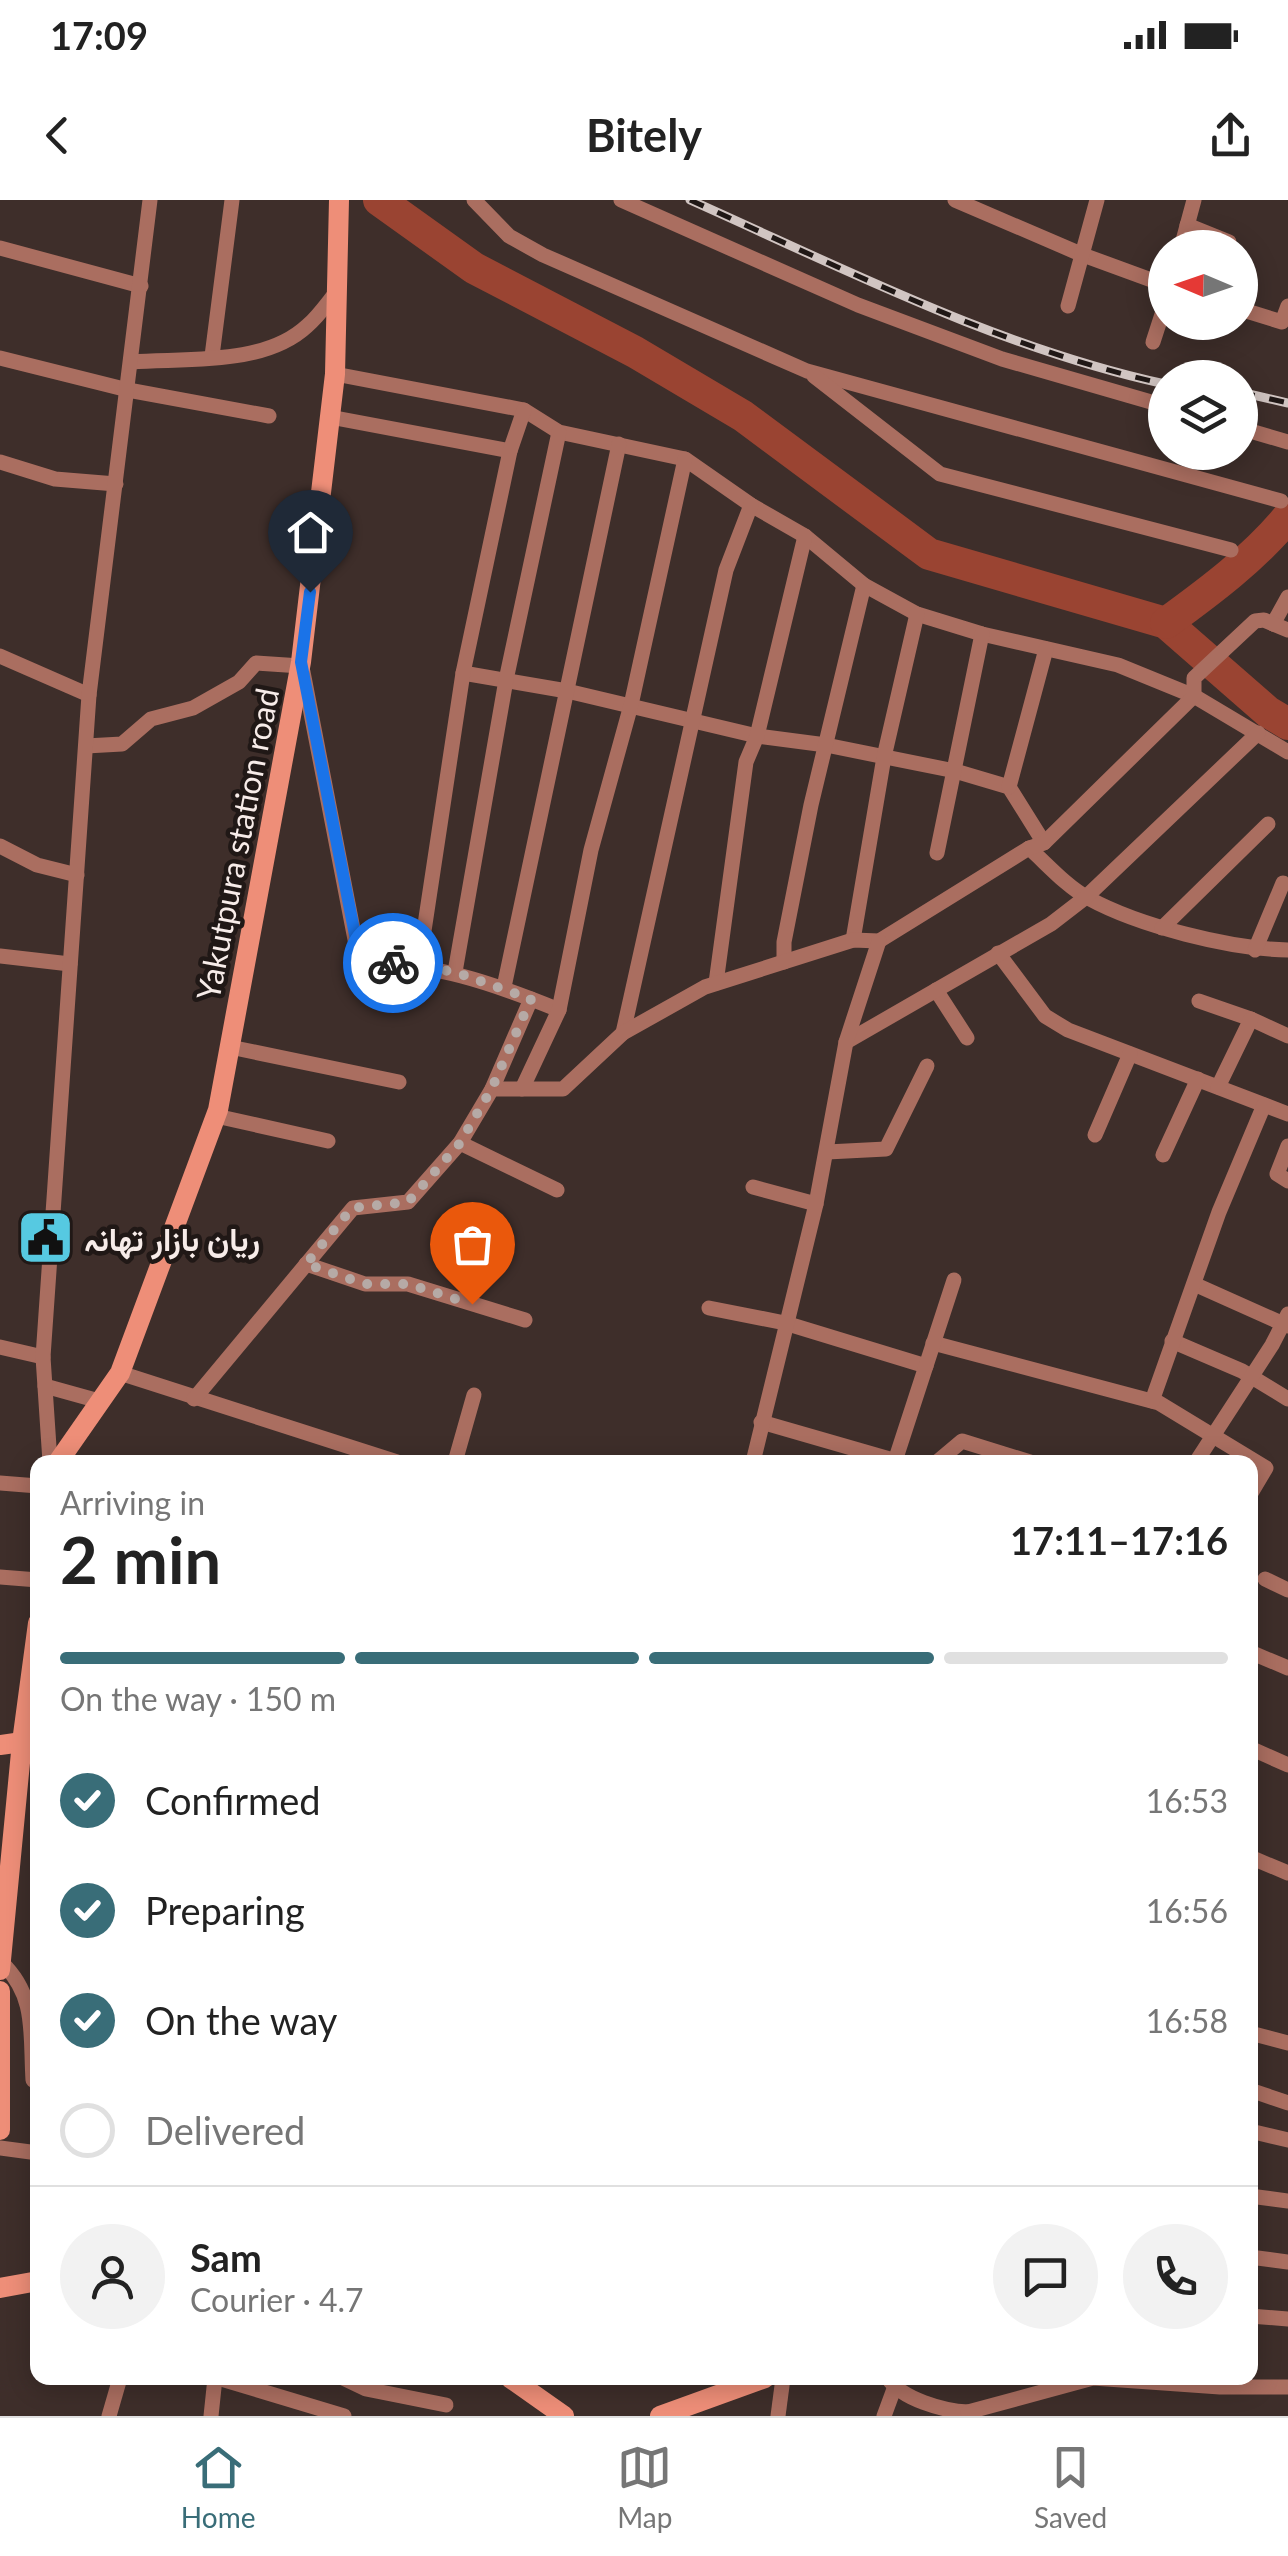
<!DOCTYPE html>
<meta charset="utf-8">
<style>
:root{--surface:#fff;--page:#f2f2f2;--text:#222;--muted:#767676;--line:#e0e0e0;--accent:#396d78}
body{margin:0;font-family:Lato,Vazirmatn,sans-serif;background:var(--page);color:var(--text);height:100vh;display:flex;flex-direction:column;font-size:38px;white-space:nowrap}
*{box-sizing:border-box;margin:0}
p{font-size:32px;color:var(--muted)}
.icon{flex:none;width:55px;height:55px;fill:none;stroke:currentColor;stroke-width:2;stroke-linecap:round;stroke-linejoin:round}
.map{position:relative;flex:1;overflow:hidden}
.sheet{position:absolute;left:30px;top:1255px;width:1228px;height:930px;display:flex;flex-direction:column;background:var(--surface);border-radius:20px;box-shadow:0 5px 25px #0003}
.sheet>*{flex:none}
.needle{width:65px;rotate:272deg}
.tools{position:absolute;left:1148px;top:30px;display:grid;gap:20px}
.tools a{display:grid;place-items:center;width:110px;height:110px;border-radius:50%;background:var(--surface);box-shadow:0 5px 25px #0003;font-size:50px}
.pin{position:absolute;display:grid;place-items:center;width:85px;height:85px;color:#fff;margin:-102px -42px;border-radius:50% 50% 50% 0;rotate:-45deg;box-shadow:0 0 10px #0007}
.pin .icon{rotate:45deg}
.courier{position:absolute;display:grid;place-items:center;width:100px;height:100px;margin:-50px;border:8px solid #1a73e8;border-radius:50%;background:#fff;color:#222;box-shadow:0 2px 12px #0007}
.head em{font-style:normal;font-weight:700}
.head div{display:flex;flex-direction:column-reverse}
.head{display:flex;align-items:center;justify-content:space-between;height:170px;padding:0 30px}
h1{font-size:65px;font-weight:700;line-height:75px}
.bar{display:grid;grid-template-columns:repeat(4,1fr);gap:15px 10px;align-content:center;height:120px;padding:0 30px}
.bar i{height:12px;border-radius:8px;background:var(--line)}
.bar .selected{background:var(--accent)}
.bar p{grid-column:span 4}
.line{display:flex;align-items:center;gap:25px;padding:0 30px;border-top:2px solid var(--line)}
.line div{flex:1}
.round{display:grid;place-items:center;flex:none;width:105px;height:105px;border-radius:52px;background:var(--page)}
ol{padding:0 30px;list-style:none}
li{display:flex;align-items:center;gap:30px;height:110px}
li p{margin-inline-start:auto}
li .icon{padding:10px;border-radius:50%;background:var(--accent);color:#fff;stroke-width:4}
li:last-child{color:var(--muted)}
li i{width:55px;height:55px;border:5px solid var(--line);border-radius:50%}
.status{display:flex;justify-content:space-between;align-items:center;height:70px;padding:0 50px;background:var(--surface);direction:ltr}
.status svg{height:28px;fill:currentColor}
header{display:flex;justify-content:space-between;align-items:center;height:130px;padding:0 30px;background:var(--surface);font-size:45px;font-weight:700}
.tabs{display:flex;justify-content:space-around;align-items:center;height:140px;border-top:2px solid var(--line);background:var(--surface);font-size:28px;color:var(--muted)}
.tabs a{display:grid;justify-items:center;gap:5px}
.tabs .selected{color:var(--accent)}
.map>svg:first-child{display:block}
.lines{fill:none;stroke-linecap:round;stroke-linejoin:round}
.river{stroke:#9a4432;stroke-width:32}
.street{stroke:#aa6e60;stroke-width:15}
.secondary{stroke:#ee8e78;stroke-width:20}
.rail-casing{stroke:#d1c5c2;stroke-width:9}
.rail{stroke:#201816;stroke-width:5;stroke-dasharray:15;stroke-linecap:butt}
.done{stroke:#b6aaa6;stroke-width:10;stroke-dasharray:0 18}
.route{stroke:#1a73e8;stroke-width:12}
.labels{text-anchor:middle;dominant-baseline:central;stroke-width:9;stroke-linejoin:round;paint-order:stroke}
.street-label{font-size:32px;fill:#f7ece9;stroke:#201816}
.poi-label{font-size:32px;font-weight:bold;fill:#f7ece9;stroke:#201816;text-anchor:start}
</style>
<div class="status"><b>17:09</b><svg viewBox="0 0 49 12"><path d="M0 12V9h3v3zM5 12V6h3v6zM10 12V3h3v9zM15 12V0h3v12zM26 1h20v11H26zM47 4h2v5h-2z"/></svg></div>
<header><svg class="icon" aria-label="back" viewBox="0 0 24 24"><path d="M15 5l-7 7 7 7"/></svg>Bitely<svg class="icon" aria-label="share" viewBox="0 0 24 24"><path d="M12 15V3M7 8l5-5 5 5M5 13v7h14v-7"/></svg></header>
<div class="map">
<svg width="1288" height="2216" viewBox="0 0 1288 2216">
<rect width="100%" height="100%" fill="#3e2e2a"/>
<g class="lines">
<g class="river">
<path d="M379,0L474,68L635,152L743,216L929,354L1166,423L1268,512L1288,524"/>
<path d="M1166,423C1210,391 1253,359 1288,317"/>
</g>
<g class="street">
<path d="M474,0L509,36L543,55L807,171L1281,301"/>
<path d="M621,0L858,105L1002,159L1165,206"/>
<path d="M955,0L1083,55L1165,85"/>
<path d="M1187,25L1229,42"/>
<path d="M0,48L141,86"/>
<path d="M1181,48L1194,0"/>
<path d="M1068,106L1097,0"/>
<path d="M1240,109L1282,122L1288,106"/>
<path d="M1153,142L1165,105"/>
<path d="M212,156L232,0"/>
<path d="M0,158L128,190L269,216"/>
<path d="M132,162C186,158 264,166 307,126C319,116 328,102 338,90"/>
<path d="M335,174L524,210L559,232L685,259L751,305L805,336L864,385L917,414L982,434L1118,465L1194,496L1288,552"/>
<path d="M814,176L940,274L1231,350"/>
<path d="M330,217L510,251"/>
<path d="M1240,228L1288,242"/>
<path d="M0,262L55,279L116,284"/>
<path d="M1273,424L1288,397"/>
<path d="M0,456L89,495"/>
<path d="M303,472L359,760C440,766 485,780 559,810"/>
<path d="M463,473L567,491L757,536L826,545L955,571L1009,587L1044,643"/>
<path d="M86,546L122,544L151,519L193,508L239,482L256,463L301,466"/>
<path d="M1009,587L1046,449"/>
<path d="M0,646L37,665L77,675"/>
<path d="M1029,648C1047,664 1066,686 1088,698C1139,726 1230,749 1288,750"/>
<path d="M937,653L982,434"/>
<path d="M1162,728L1268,624"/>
<path d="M853,740L884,557L917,414"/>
<path d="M1255,750L1283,683"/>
<path d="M998,753L1045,816L1068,830L1288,914"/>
<path d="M0,756L70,764"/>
<path d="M784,762V742L811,605L864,385"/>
<path d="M419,764L463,473L510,251L524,210"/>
<path d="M455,772L506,480L559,232"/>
<path d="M716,783L746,562L757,536L805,336"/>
<path d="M504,787L619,244"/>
<path d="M936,790L967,838"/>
<path d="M1199,801L1251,819L1288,836"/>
<path d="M623,833L726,370L751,305"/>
<path d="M846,842L1051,724L1086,697L1258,533"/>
<path d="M230,847L399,882"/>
<path d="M1218,887L1251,819"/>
<path d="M492,889L531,799"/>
<path d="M522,889L559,810L591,650L631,505L685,259"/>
<path d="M216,916L328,941"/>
<path d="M1095,935L1130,854"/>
<path d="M460,943L557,990"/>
<path d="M1288,946L1277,974L1288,981"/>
<path d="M827,952L886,949L927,866"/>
<path d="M1163,955L1198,879"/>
<path d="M753,987L816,1004"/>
<path d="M306,1064L365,1084H408L525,1120"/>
<path d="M1194,1084L1288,1126"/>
<path d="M709,1108L785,1123L926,1166"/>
<path d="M1172,1141L1242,1171L1288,1199"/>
<path d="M933,1143L1159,1203L1266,1268L1250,1295"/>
<path d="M0,1147L43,1157"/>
<path d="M120,1173L397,1262"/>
<path d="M45,1186L99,1201"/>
<path d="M194,1199L353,1008L408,1002L460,943L492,889H563L623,833L705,787L853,740L879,741L1029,648L1044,643L1194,496V478L1255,421L1264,420L1288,430"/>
<path d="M1152,1201L1219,1012L1264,905"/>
<path d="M761,1222L900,1262"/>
<path d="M895,1261L954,1080"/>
<path d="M50,1262L43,1157L89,495L150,0"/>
<path d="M455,1262L474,1195"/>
<path d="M753,1262L816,1004L846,842L879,741"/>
<path d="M937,1262L962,1241L1030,1262"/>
<path d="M1196,1262L1272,1145L1288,1114"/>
<path d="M0,1283L38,1286"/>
<path d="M0,1377L38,1380"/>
<path d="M1265,1379L1288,1390"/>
<path d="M1250,1452L1288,1468"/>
<path d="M1250,1548L1288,1565"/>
<path d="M1250,1657L1288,1673"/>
<path d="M1,1762C37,1796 30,1833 33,1880"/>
<path d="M1250,1833L1288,1843"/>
<path d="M1250,1890L1288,1903"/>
<path d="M1250,1931L1288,1940"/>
<path d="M0,1948L38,1953"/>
<path d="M1250,1996L1288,2001"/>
<path d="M1250,2057L1288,2062"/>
<path d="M1250,2116L1288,2119"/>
<path d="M218,2178L344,2216"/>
<path d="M343,2178L366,2189L446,2205"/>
<path d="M888,2178C901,2199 944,2211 968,2212L969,2216"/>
<path d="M968,2212L1093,2178L1220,2187H1288"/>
<path d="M109,2216L120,2178"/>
<path d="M211,2216L215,2178"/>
<path d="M778,2216L783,2178"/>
<path d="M884,2216L898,2178"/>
</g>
<g class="secondary">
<path d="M58,1262L120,1173L218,910L301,462L335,174L339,0"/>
<path d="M0,1545L22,1542"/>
<path d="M0,1770L22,1542L38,1423"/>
<path d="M0,1791V1930"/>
<path d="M0,2088L38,2081"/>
<path d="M510,2178L564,2216"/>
<path d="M660,2216L765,2178"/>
</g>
<defs>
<g id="rail">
<path d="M690,0C845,69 999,148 1165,184"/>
<path d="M1240,192L1288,203"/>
</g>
</defs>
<use href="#rail" class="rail-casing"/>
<use href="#rail" class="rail"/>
</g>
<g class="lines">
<path class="done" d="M393,763L455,772L531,799L492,888L460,943L408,1002L352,1008L306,1064L365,1084H408L472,1104"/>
<path class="route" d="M310,392L301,462L360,760L393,763"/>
</g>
<defs>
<symbol id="civic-square" viewBox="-11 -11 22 22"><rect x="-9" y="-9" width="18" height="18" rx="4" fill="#56c9e1" stroke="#201816"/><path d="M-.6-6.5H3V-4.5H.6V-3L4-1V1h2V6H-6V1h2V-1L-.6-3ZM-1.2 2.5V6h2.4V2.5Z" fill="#111"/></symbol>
</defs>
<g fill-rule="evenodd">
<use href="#civic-square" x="14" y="1006" width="63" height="63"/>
</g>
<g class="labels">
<g class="street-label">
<text transform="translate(237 644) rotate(-79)">Yakutpura station road</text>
</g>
<g class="poi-label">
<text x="84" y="1038">ریان بازار تھانہ</text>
</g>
</g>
</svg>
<div class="tools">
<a><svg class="needle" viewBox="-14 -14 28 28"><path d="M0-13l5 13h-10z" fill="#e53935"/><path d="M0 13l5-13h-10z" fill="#767676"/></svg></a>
<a><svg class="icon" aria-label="layers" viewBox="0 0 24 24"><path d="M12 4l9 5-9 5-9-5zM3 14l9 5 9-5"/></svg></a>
</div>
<div class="pin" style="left:472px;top:1104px;background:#ea580c"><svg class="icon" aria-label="bag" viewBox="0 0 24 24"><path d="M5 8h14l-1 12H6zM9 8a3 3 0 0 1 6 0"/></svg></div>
<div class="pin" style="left:310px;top:392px;background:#1f2937"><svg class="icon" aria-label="home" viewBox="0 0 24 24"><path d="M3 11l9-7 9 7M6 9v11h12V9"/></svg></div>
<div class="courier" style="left:393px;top:763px"><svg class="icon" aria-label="bike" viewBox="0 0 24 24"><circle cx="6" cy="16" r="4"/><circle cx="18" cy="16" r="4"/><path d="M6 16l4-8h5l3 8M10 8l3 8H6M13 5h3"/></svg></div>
<section class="sheet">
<div class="head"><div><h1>2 min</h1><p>Arriving in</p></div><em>17:11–17:16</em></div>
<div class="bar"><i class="selected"></i><i class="selected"></i><i class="selected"></i><i></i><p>On the way · 150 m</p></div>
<ol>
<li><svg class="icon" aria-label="check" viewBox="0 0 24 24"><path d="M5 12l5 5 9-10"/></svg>Confirmed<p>16:53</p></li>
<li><svg class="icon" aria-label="check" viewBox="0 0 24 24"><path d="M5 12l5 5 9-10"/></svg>Preparing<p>16:56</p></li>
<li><svg class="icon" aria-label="check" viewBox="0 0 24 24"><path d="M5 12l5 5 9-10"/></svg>On the way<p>16:58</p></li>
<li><i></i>Delivered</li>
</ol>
<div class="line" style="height:180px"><a class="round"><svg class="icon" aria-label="person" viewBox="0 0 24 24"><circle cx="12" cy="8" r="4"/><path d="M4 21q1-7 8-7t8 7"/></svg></a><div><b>Sam</b><p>Courier · 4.7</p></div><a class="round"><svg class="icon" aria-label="chat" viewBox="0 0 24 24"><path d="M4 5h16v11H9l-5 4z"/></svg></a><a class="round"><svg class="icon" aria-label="phone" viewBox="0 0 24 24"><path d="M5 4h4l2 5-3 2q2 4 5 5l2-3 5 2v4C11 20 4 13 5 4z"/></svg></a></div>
</section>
</div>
<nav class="tabs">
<a class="selected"><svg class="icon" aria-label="home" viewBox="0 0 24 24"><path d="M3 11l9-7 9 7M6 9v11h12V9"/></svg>Home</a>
<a><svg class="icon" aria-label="map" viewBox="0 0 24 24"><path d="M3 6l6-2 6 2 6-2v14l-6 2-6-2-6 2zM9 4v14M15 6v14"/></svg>Map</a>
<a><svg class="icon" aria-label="saved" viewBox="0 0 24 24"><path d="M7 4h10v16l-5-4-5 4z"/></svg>Saved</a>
</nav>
